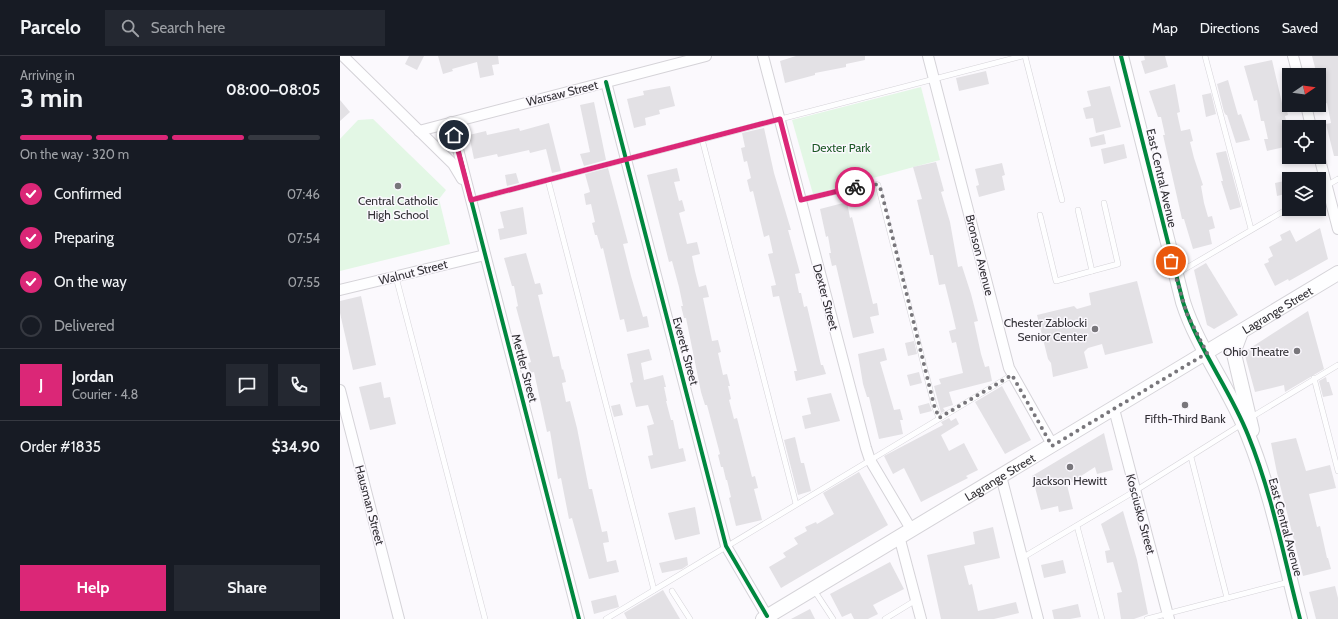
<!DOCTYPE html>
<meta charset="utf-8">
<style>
:root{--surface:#171b24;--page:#242831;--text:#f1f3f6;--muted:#9ea1a6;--line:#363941;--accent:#db2777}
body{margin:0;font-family:Cabin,sans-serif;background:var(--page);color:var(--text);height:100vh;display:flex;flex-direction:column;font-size:15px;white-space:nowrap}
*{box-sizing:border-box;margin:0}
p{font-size:13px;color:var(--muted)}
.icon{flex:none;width:22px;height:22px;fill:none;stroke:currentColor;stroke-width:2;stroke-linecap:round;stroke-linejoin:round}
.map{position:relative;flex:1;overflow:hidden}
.side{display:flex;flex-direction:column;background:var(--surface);width:340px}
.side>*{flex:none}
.needle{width:26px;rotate:77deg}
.controls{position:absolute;left:942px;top:12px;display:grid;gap:8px}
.controls a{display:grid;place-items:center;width:44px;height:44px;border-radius:0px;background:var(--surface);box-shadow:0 2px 6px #0003;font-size:20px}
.pin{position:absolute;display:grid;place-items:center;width:34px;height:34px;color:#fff;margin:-17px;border:2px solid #fff;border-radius:50%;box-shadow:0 1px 4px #0007}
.courier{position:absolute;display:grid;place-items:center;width:40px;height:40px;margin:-20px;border:3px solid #db2777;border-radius:50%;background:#fff;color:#222;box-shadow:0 1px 5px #0007}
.headline em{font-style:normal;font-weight:700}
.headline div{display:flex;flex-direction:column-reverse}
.headline{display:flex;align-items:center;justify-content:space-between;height:68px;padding:0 20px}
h1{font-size:26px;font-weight:700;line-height:30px}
.bar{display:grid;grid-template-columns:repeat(4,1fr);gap:6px 4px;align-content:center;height:48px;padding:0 20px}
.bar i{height:5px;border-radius:3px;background:var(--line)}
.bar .on{background:var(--accent)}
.bar p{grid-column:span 4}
.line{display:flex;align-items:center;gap:10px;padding:0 20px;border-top:1px solid var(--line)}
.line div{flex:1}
.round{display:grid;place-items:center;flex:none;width:42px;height:42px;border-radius:0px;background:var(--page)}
ol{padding:0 20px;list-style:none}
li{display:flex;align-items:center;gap:12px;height:44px}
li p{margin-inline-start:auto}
li .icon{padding:4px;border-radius:50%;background:var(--accent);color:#fff;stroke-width:4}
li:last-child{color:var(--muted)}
li i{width:22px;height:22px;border:2px solid var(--line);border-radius:50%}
.button{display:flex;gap:8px;margin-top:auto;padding:8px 20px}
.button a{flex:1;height:46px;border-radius:0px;background:var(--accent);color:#fff;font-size:16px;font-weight:700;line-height:46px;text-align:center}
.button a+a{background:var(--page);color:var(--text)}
header{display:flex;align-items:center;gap:24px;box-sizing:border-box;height:56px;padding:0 20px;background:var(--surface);border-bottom:1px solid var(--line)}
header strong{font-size:19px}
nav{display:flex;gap:22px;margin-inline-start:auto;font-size:14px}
.search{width:280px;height:36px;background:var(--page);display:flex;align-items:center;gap:10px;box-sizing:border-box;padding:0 14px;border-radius:0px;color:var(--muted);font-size:15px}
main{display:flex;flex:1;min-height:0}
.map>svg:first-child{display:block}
.green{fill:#e3f7e5}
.building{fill:#e3e1e5}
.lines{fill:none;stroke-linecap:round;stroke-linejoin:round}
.lane-casing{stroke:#d5d3d8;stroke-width:6}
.street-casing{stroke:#d5d3d8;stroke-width:12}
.secondary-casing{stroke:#d5d3d8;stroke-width:16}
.lane{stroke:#fefeff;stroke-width:5}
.street{stroke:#fefeff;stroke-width:10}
.secondary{stroke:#fefeff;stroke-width:14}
.cycleway-casing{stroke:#fbf8fe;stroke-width:6}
.cycleway{stroke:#00873e;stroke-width:4}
.done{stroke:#78767b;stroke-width:4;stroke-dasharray:0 7.2}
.route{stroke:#db2777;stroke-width:5}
.poi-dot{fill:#78767b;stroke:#fbf8fe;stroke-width:1.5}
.labels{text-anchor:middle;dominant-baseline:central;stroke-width:3;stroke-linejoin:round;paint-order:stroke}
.street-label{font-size:12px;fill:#323035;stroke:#fbf8fe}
.park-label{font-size:12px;fill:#1c5825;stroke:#fbf8fe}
.poi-label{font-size:12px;fill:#323035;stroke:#fbf8fe}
</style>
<header>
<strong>Parcelo</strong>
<div class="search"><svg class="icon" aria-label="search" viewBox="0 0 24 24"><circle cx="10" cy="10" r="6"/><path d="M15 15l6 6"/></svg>Search here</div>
<nav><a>Map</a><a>Directions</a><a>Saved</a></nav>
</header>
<main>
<section class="side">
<div class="headline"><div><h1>3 min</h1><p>Arriving in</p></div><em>08:00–08:05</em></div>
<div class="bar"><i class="on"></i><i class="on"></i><i class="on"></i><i></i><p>On the way · 320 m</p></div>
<ol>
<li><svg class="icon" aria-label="check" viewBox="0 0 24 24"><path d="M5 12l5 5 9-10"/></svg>Confirmed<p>07:46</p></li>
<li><svg class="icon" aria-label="check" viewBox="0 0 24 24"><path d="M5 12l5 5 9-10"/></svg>Preparing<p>07:54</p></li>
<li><svg class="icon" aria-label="check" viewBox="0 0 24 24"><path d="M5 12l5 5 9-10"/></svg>On the way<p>07:55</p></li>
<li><i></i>Delivered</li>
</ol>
<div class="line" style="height:72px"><b class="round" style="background:var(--accent);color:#fff">J</b><div><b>Jordan</b><p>Courier · 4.8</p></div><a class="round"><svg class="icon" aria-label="chat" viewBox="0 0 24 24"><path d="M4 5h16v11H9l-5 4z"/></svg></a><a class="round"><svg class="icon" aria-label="phone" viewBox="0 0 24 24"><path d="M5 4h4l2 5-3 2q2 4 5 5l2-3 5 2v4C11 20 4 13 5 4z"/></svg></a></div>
<div class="line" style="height:52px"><div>Order #1835</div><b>$34.90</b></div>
<div class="button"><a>Help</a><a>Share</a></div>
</section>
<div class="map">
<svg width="998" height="563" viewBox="0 0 998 563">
<rect width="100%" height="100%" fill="#fbf9fd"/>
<g class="green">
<path d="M581,31L600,104L473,138L452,64Z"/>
<path d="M33,63L106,134L99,143L110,188L0,215V83L18,64Z"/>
</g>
<g class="building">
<path d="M69,0H84L77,14L65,8Z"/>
<path d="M98,0H158L159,8L152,9L154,19L140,22L137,6L112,13L113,15L103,18Z"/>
<path d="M456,0H525V4L506,8V11L475,17V19L445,27L440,5Z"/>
<path d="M804,0H825L828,11L805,18L801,5L805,4Z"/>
<path d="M972,0H998V100H994L986,68L991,67L987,47L984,48L979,28V19H977Z"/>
<path d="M932,4L942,47H945L948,59L945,60L949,77V90L927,95L924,83H928L924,65H921L917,44L914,45L904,10Z"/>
<path d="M646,15L649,28L619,35L616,22Z"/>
<path d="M888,24L898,59L901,58L910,84L896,87L887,59H886L884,56L877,28Z"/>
<path d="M835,28L840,56L837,57L841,75L850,73L853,85L850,86L854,102L863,129L861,130L864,147L868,161L872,160L875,172L869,174L872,188L853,193L844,163H842L823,79H825L821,61H818L809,35Z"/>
<path d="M330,30L335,50L319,54L320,58L305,62L306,69L294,72L287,43L304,39L303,35Z"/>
<path d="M770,30L781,71L756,77L753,62L746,63L743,52L751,50L747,35Z"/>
<path d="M871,37L876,58L866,61L862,39Z"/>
<path d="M0,44L10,56L0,65Z"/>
<path d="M254,46L266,104L244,110L240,98L250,96L240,49Z"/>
<path d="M209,67L221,115L212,117L206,93L190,97L189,94L158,101L157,98L134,103L129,79L146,75L147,79L179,72L180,75Z"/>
<path d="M424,72L434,117L451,174H448L460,217L455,218L459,237H461L464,251L467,250L481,309H483L486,318L456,325L454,315H457L439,240L433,241L431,230L436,229L428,198L433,197L429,179L424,181L413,135L410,136L407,124L411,122L407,105L404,106L401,92L405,91L402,77Z"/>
<path d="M764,78L766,88L751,91L749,82Z"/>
<path d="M784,88L787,102L764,108L761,93Z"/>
<path d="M886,95L901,151L890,154L881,125H883L876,97Z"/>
<path d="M596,106L604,135L601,136L610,166L618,211L622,210L631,238L638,265L634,266L641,298L645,311L649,310L652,325L609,336L613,349L603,352L605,355L601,357L594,330L601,328L599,323L623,317L616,286L612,287L609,275L616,273L612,256L605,228L599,229L593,199H590L577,144L582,143L573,111Z"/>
<path d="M662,107L665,119L662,120L665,134L639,141L636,130L639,129L635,113Z"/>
<path d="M268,112L288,187L283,188L291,220L303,261L307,260L309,271L287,276L284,263L280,264L263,192L261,193L257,179H255L252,167L255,166L251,148L246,149L244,138L250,136L245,118Z"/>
<path d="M337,112L340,125L334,126L339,145L342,144L345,155L339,157L347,188L357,186L360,198L352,200L355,215L359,231L366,229L369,241L363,242L372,285L378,284L381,296L378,297L383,319L387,318L390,330H388L391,343L389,344L394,363L397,362L412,421L415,420L418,432L414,433L422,464L396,470L389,442L391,441L387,424H386L383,411H381L378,399L380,398L367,349H365L361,336L346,262H344L341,250H343L339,231L332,205L329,206L307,119Z"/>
<path d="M176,117L179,127L167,130L165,119Z"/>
<path d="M949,124V137L937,140L935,127Z"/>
<path d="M507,146L510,162L512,161L533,248L537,247L539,259L530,261L534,277L513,282L496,209L492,210L489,197H491L488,180L486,181L480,153Z"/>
<path d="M183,151L187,178L160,184L158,173L164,172L160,156Z"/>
<path d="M980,172L988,203L949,225L948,223L935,230L924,208L929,206L928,203L933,200L929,191L942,184L940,179L950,174L956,186Z"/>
<path d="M186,197L195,228L200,227L203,238L198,239L213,301L219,300L222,314L223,313L226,326L222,327L226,346L230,345L237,372L249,433H252L262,476L267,475L269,486L263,487L267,506L276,504L279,516L249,523L232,462L229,463L221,422L218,423L210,375L207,376L194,316L190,317L188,307L191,306L176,251L178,250L174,230H172L164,202Z"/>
<path d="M866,207L898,259L874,273L867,269L854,214Z"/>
<path d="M797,225L813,287L765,299L762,288L748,292L744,296L748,312L713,321L711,307L708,303L697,259L734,250L737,253L751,249L749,237Z"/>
<path d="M21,240L36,309L13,314L0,257V245Z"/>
<path d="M968,255L984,313L945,336L944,329L915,336L904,296Z"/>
<path d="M574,285L577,298L568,300L565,287Z"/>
<path d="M544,292L547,304L540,306L554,354L560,353L563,364H560L563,378L539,383L529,341H527L523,328L518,298Z"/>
<path d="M309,293L312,304L301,307L304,324L323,319L326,331H324L327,345H326L331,364H333L339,393L343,392L346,405L311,413L308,400L313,399L307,370L314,368L308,349L296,351L290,327L293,326L287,298Z"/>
<path d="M579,316L582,327L570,330L567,319Z"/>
<path d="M986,321L987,326H989L993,339L983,341L979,325Z"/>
<path d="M41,326L44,342L50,341L56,368L30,374L19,331Z"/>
<path d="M662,330L691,384L665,398L635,346Z"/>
<path d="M491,337L500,365L465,373L462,360L471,358L467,342Z"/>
<path d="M589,347L592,355L580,358L578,350Z"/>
<path d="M280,348L283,359L274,361L271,350Z"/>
<path d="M609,362L611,365L616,362L619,368L601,379L609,395L624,387L638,414L626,420L628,422L581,446L564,412L553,418L544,400L603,369L601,366Z"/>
<path d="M764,377L773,414L757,418L755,411L727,429L733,453L719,456L718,450L701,454L692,420Z"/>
<path d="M455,381L461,407H464L471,435L458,439L444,384Z"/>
<path d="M956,382L966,415L990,409L996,432L969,438L977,471L980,470L987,502H988L991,513L963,520L937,417L931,387Z"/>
<path d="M519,416L548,469L441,532L429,511L446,501L443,497L458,488L454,482L467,475L465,471L476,466L477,468L494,458L483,437Z"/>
<path d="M355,451L360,478L335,484L328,457Z"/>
<path d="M783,455L797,504L808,558L794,563H781L777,537L782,536L773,506L767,507L765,495L770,494L761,468Z"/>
<path d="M653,471L660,502L624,510L629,529L632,528L638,555L676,546L679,557L654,563H601L587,499L635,488L633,476Z"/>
<path d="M347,501L348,509L342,513L322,517L319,507Z"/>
<path d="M723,504L726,517L704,522L701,509Z"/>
<path d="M550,506L564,533L533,549L538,558L528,563H514L511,557L502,561L490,538Z"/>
<path d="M995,530L998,542V563H976L969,536Z"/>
<path d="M323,534L340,563H287L284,557Z"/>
<path d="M276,539L279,551L254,558L251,545Z"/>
<path d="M738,548L741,561L730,563H714L712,554Z"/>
<path d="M470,553L475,563H451Z"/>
</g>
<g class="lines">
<defs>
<g id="lane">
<path d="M685,0L722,144"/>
<path d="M865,0L911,173"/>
<path d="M362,83L456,448"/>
<path d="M208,124L314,534"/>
<path d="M979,134L998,123"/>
<path d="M131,144L682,0"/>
<path d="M461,144L531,127L538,129L594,349L599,362"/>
<path d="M700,159L716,225L752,215L738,154"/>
<path d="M752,215L778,208L764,147"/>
<path d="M838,217L949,152"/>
<path d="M56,221L145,563"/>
<path d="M974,322L998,415"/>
<path d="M910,362L998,309"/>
<path d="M851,401L887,542"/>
<path d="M737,470L762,563"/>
<path d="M682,502L795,435L902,368"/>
<path d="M474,534L493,563"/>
<path d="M332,535L350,563"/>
<path d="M266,563L672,319"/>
<path d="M545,563L576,544"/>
<path d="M807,563L949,526"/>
</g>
<g id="street">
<path d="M3,0L113,108L122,123"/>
<path d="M423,0L526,392L530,404L571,473"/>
<path d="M588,0L669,312L713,390"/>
<path d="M953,0L958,19"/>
<path d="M266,26L386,490L427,560"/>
<path d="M966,49L971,71"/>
<path d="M111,66L239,563"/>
<path d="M79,75L366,0"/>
<path d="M979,100L998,173"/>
<path d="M0,234L145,199"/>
<path d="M0,334L59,563"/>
<path d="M774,353L829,563"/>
<path d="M661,420L698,563"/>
<path d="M559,480L581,563"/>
</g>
<g id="secondary">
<path d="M781,0L843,246C858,293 890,333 908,379C932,438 944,502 960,563"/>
<path d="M901,276L895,292L894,298L912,374"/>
<path id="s1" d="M423,563L998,217"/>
</g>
</defs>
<use href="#lane" class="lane-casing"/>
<use href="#street" class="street-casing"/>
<use href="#secondary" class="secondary-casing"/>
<use href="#lane" class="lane"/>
<use href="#street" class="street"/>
<use href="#secondary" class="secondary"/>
<defs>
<g id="cycleway">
<path d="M781,0L843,246C858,293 890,333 908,379C932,438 944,502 960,563"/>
<path d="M266,26L386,490L427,560"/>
<path d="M111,66L239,563"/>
</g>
</defs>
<use href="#cycleway" class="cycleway-casing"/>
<use href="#cycleway" class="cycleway"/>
</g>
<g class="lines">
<path class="done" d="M515,131L531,127L538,129L541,134L594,349L599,362L672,319L712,390L867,297L847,258L831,205"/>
<path class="route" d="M114,79L131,144L440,63L461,144L515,131"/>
</g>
<g class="poi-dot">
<circle cx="58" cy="130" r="4"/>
<circle cx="755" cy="273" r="4"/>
<circle cx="957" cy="295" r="4"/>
<circle cx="845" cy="349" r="4"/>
<circle cx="730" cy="411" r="4"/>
</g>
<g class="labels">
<g class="street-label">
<text transform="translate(222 37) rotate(-14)">Warsaw Street</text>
<text transform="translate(822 122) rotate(77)">East Central Avenue</text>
<text transform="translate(640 199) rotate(76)">Bronson Avenue</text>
<text transform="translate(73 216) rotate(-14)">Walnut Street</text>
<text transform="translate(486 241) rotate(75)">Dexter Street</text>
<text stroke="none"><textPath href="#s1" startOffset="600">Lagrange Street</textPath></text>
<text transform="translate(346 295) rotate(75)">Everett Street</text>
<text transform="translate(185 312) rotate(75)">Mettler Street</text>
<text stroke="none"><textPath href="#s1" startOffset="276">Lagrange Street</textPath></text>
<text transform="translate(30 449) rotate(75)">Hausman Street</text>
<text transform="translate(801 458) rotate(75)">Kosciusko Street</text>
<text transform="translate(946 471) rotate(75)">East Central Avenue</text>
</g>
<g class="park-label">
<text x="501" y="91">Dexter Park</text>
</g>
<g class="poi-label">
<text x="58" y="144">Central Catholic<tspan x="58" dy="14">High School</tspan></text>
<text x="747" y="266" text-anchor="end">Chester Zablocki<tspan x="747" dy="14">Senior Center</tspan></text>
<text x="949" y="295" text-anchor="end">Ohio Theatre</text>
<text x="845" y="362">Fifth-Third Bank</text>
<text x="730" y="424">Jackson Hewitt</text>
</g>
</g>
</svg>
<div class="controls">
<a><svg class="needle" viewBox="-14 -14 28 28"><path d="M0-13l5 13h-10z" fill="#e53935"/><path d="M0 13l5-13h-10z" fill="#9ea1a6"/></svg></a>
<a><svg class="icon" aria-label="locate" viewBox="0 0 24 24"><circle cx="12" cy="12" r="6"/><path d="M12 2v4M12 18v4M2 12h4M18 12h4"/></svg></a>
<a><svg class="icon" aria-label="layers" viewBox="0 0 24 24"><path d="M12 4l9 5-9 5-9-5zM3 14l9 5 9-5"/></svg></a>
</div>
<div class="pin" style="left:831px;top:205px;background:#ea580c"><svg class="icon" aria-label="bag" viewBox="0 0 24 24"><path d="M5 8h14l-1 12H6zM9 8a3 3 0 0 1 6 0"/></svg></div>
<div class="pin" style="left:114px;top:79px;background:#1f2937"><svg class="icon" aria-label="home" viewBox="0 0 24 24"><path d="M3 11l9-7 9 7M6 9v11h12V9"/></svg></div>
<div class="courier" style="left:515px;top:131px"><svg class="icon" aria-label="bike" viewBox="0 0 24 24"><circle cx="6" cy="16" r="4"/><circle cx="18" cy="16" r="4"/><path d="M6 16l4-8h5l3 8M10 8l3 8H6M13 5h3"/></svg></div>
</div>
</main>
